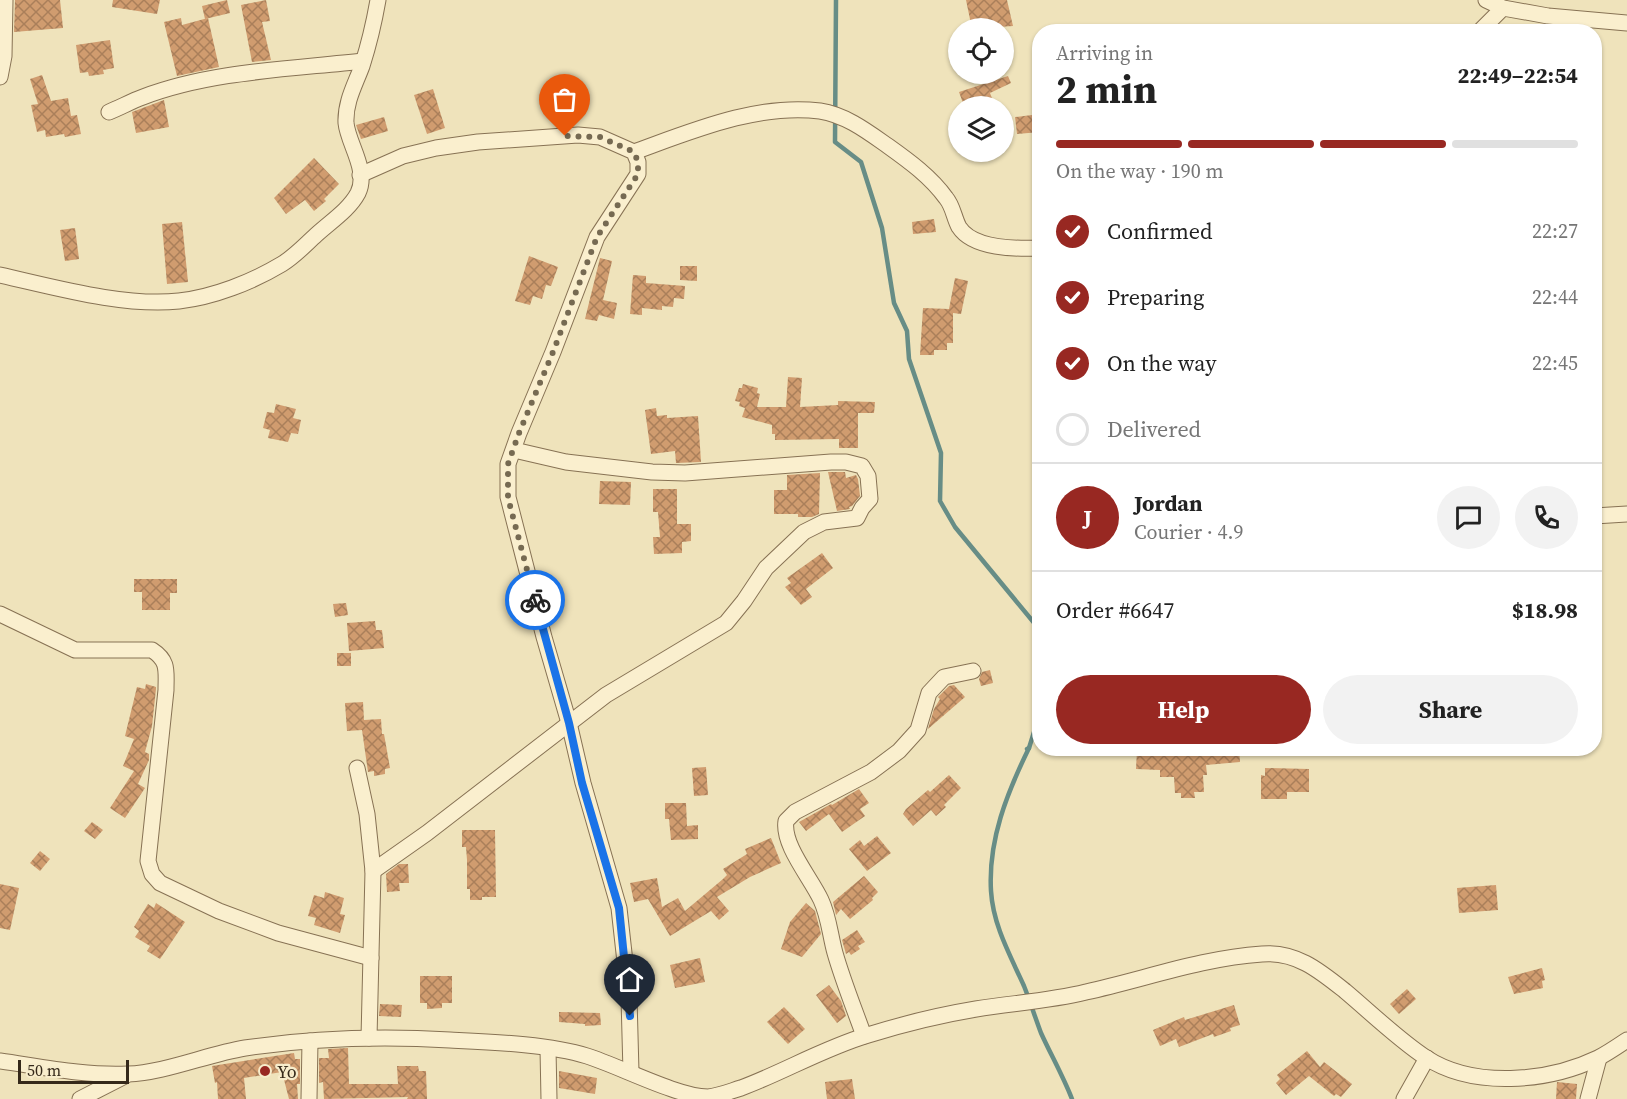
<!DOCTYPE html>
<meta charset="utf-8">
<style>
:root{--surface:#fff;--page:#f2f2f2;--text:#222;--muted:#767676;--line:#e0e0e0;--accent:#982822}
body{margin:0;font-family:"Source Serif 4",serif;background:var(--page);color:var(--text);height:100vh;display:flex;flex-direction:column;font-size:22px;white-space:nowrap}
*{box-sizing:border-box;margin:0}
p{font-size:20px;color:var(--muted)}
.icon{flex:none;width:33px;height:33px;fill:none;stroke:currentColor;stroke-width:2;stroke-linecap:round;stroke-linejoin:round}
.map{position:relative;flex:1;overflow:hidden}
.sheet{position:absolute;left:1032px;top:24px;width:570px;height:732px;display:flex;flex-direction:column;background:var(--surface);border-radius:24px;box-shadow:0 2px 4px #0004}
.sheet>*{flex:none}
.controls{position:absolute;left:948px;top:18px;display:grid;gap:12px}
.controls a{display:grid;place-items:center;width:66px;height:66px;border-radius:50%;background:var(--surface);box-shadow:0 2px 4px #0004;font-size:30px}
.scale{position:absolute;left:18px;bottom:15px;width:111px;box-sizing:border-box;padding-left:6px;border:3px solid #35291a;border-top:0;font-size:16px;line-height:21px;white-space:nowrap;color:#35291a;-webkit-text-stroke:4px #f7eccb;paint-order:stroke}
.pin{position:absolute;display:grid;place-items:center;width:51px;height:51px;color:#fff;margin:-62px -26px;border-radius:50% 50% 50% 0;rotate:-45deg;box-shadow:0 0 6px #0007}
.pin .icon{rotate:45deg}
.courier{position:absolute;display:grid;place-items:center;width:60px;height:60px;margin:-30px;border:4px solid #1a73e8;border-radius:50%;background:#fff;color:#222;box-shadow:0 2px 8px #0007}
.headline em{font-style:normal;font-weight:700}
.headline div{display:flex;flex-direction:column-reverse}
.headline{display:flex;align-items:center;justify-content:space-between;height:102px;padding:0 24px}
h1{font-size:39px;font-weight:700;line-height:45px}
.bar{display:grid;grid-template-columns:repeat(4,1fr);gap:9px 6px;align-content:center;height:72px;padding:0 24px}
.bar i{height:8px;border-radius:4px;background:var(--line)}
.bar .selected{background:var(--accent)}
.bar p{grid-column:span 4}
.line{display:flex;align-items:center;gap:15px;padding:0 24px;border-top:2px solid var(--line)}
.line div{flex:1}
.round{display:grid;place-items:center;flex:none;width:63px;height:63px;border-radius:32px;background:var(--page)}
ol{padding:0 24px;list-style:none}
li{display:flex;align-items:center;gap:18px;height:66px}
li p{margin-inline-start:auto}
li .icon{padding:6px;border-radius:50%;background:var(--accent);color:#fff;stroke-width:4}
li:last-child{color:var(--muted)}
li i{width:33px;height:33px;border:3px solid var(--line);border-radius:50%}
.primary-button{display:flex;gap:12px;margin-top:auto;padding:12px 24px}
.primary-button a{flex:1;height:69px;border-radius:36px;background:var(--accent);color:#fff;font-size:24px;font-weight:700;line-height:69px;text-align:center}
.primary-button a+a{background:var(--page);color:var(--text)}
.map>svg:first-child{display:block}
.lines{fill:none;stroke-linecap:round;stroke-linejoin:round}
.stream{stroke:#678d86;stroke-width:4.5}
.building{fill:url(#building-cross-hatch)}
.minor-casing{stroke:#877254;stroke-width:17}
.minor{stroke:#faefce;stroke-width:15}
.done{stroke:#766a52;stroke-width:6;stroke-dasharray:0 10.8}
.route{stroke:#1a73e8;stroke-width:8}
.poi-dot{fill:#982822;stroke:#f7eccb;stroke-width:2}
.labels{text-anchor:middle;dominant-baseline:central;stroke-width:4.5;stroke-linejoin:round;paint-order:stroke}
.poi-label{font-size:18px;fill:#35291a;stroke:#f7eccb;text-anchor:start}
</style>
<div class="map">
<svg width="1627" height="1099" viewBox="0 0 1627 1099">
<defs>
<pattern id="building-cross-hatch" width="8" height="8" patternUnits="userSpaceOnUse" patternTransform="scale(1.5)"><rect width="8" height="8" fill="#d09c6f"/><path d="M0 0l8 8M0 8l8-8" fill="none" stroke="#aa7f5a"/></pattern>
</defs>
<rect width="100%" height="100%" fill="#efe3bb"/>
<g class="lines">
<g class="stream">
<path d="M836,0L835,142L861,162L882,228L894,303L907,331L909,359L941,453L940,501L955,527L1040,630"/>
<path d="M1029,748L1040,713"/>
<path d="M1027,749L1029,748C1007,793 988,840 991,891C993,925 1010,955 1024,986C1030,1001 1035,1017 1041,1033C1051,1055 1063,1076 1072,1099"/>
</g>
</g>
<g class="building">
<path d="M15,0H60L63,28L14,32Z"/>
<path d="M113,0H160L157,14L112,7Z"/>
<path d="M227,0L230,13L205,19L202,6Z"/>
<path d="M266,0L270,21L262,22L271,60L252,62L241,5Z"/>
<path d="M966,0H1007L1013,26L984,28L983,22L971,24Z"/>
<path d="M181,18L182,25L208,18L219,67L177,76L164,22Z"/>
<path d="M110,40L114,68L103,70L104,74L89,76L88,72L80,73L76,45Z"/>
<path d="M42,75L51,101L68,98L71,116L77,115L81,134L65,137L64,134L46,137L45,130L37,132L31,105L38,104L30,79Z"/>
<path d="M1008,76L1011,83L990,93L995,106H964L959,92Z"/>
<path d="M433,89L445,128L427,134L414,95Z"/>
<path d="M164,100L169,127L136,133L132,112Z"/>
<path d="M1040,114V132L1017,134L1015,117Z"/>
<path d="M384,117L388,131L361,139L356,125Z"/>
<path d="M314,158L339,184L324,199L326,201L314,211L305,200L286,214L274,198Z"/>
<path d="M934,219L936,232L913,234L912,222Z"/>
<path d="M182,222L188,282L167,284L162,224Z"/>
<path d="M75,228L79,259L65,261L60,230Z"/>
<path d="M529,256L558,267L551,286L546,285L542,299L533,296L530,305L515,301Z"/>
<path d="M600,258L612,261L603,300L617,303L614,319L599,315L597,321L585,319Z"/>
<path d="M680,266H697V281L680,280Z"/>
<path d="M633,275L646,276V283L685,286L684,299L674,298L673,307L662,306V310L642,308V315L630,314Z"/>
<path d="M955,278L968,281L961,314L953,313V343H947V350H934V355H920L923,308L949,309Z"/>
<path d="M788,377L802,378L800,407L838,405V401L875,402L874,413H858V448H839V439L775,440V434H772V425L742,417L745,408L739,406L740,402L735,401L739,388H742L743,384L758,388L757,393L760,394L757,407H786Z"/>
<path d="M276,404L296,409L293,418L301,420L298,434L291,433L288,442L268,438L270,430L263,428L267,412L274,413Z"/>
<path d="M656,408L657,416L667,415V418L698,416L701,462L676,463L675,451L651,454L645,410Z"/>
<path d="M828,472H845L846,478L856,475L858,479L860,496L852,506L849,507L850,509L837,511Z"/>
<path d="M820,473L819,514L812,517H798V514H774V490H787V475Z"/>
<path d="M600,481L631,482L630,505L599,504Z"/>
<path d="M653,489H677V524H691V541L682,542V553L654,554L653,537H660L658,512H653Z"/>
<path d="M822,553L833,568L806,589L812,597L801,605L785,587L791,583L787,578Z"/>
<path d="M134,579H177V593H170V610H142V592H134Z"/>
<path d="M346,603L348,615L335,617L333,604Z"/>
<path d="M375,621L376,630H382L384,648L349,651L347,623Z"/>
<rect x="337" y="653" width="14" height="13"/>
<path d="M990,670L993,683L981,686L979,679L982,672Z"/>
<path d="M146,684L156,687V689L152,726L145,752L149,754V760L138,784L145,788L125,818L110,808L134,771L123,766L134,739L125,736L137,687L145,689Z"/>
<path d="M954,685L965,697L928,729L934,709L940,699L938,697L949,686Z"/>
<path d="M363,702L364,720L381,719L382,734H384L390,768L385,769V774L374,776V771L368,772L362,730L347,731L345,703Z"/>
<path d="M1159,748H1239L1240,762L1206,765L1207,775H1203L1204,792H1194L1195,798H1181V793H1175L1174,777H1160V770L1136,769L1137,750L1159,752Z"/>
<path d="M706,767L708,795L694,796L692,768Z"/>
<path d="M1265,768L1309,769V792H1287V799H1261V775L1265,776Z"/>
<path d="M949,775L961,788L944,805L946,807L936,816L931,810L913,826L903,814L906,809L928,790L930,792Z"/>
<path d="M859,789L869,803L860,809L865,816L842,832L829,814L806,831L799,822L831,804L832,805Z"/>
<path d="M665,803H686L687,826L698,825V839L671,840L669,819H665Z"/>
<path d="M92,822L103,830L95,839L84,831Z"/>
<path d="M462,830H495L496,897H482V900H470V889H467V860L466,847H462Z"/>
<path d="M877,836L891,853L867,871L849,849L860,840L864,846Z"/>
<path d="M771,838L781,863L750,877L717,897L729,911L719,920L711,911L670,936L648,899L634,902L630,883L657,878L662,907L678,898L685,911L723,879L727,875L723,869L747,854L745,849Z"/>
<path d="M40,851L50,859L40,871L30,863Z"/>
<path d="M399,864H408L409,883H399L400,891L387,892L386,874Z"/>
<path d="M864,876L878,892L872,898L873,900L850,919L841,909L836,915L833,902Z"/>
<path d="M0,884L19,888L10,930L0,928Z"/>
<path d="M1496,885L1498,910L1459,913L1457,888Z"/>
<path d="M325,892L344,898L340,914L345,915L340,933L314,925L316,918L308,916L314,895L324,898Z"/>
<path d="M156,903L185,922L160,959L147,951L150,946L135,937L139,931L134,927L148,904L154,908Z"/>
<path d="M806,903L815,911L821,934L802,957L781,949L790,922Z"/>
<path d="M857,930L865,942L858,946L860,949L851,955L849,952L846,954L842,940Z"/>
<path d="M700,958L705,982L675,988L670,965Z"/>
<path d="M1542,968L1545,980L1542,981L1543,988L1514,994L1508,977Z"/>
<path d="M420,976H452V1003H442V1008L427,1009V1003H420Z"/>
<path d="M829,985L841,1001L846,1016L837,1023L816,995Z"/>
<path d="M1407,989L1416,999L1399,1014L1390,1004Z"/>
<path d="M380,1004L402,1005L401,1017L379,1016Z"/>
<path d="M1234,1005L1240,1025L1230,1028L1231,1031L1214,1037L1213,1034L1179,1047L1176,1039L1160,1046L1153,1030L1184,1017L1185,1020Z"/>
<path d="M784,1007L805,1029L788,1044L767,1022Z"/>
<path d="M559,1012L600,1013L601,1025L585,1026V1024L559,1022Z"/>
<path d="M348,1048L349,1084H398L397,1066H418L419,1071H426L427,1099H407L408,1097L324,1099L323,1082L319,1083V1058H329L328,1049Z"/>
<path d="M1307,1051L1320,1067L1324,1062L1352,1084L1341,1097L1336,1094L1334,1096L1309,1076L1286,1095L1276,1083L1280,1079L1277,1075Z"/>
<path d="M294,1053L295,1059H300V1084H297L298,1099H289L282,1072L244,1078L246,1099H218L217,1082L215,1083L212,1066Z"/>
<path d="M559,1071L597,1078L595,1094L559,1088Z"/>
<path d="M852,1079L855,1099H827L825,1082Z"/>
<path d="M1557,1082L1577,1084L1576,1099H1556Z"/>
</g>
<g class="lines">
<defs>
<g id="minor">
<path d="M1486,0L1503,8L1548,16L1627,23"/>
<path d="M1479,32L1503,8"/>
<path d="M0,77L4,56L5,0"/>
<path d="M109,112C121,107 132,101 143,97C211,71 292,69 363,61"/>
<path d="M634,152C692,131 758,103 820,111C846,115 868,132 888,146C909,161 931,177 946,198C953,206 954,218 959,227C973,249 1016,249 1040,248"/>
<path d="M360,175L403,156L436,148L478,142L578,135L600,137L634,152L638,162V174L597,237L553,352L519,433L508,464V497L544,637L569,723L583,783L619,908L629,998L631,1072"/>
<path d="M0,275C54,287 124,307 179,301C214,297 252,282 282,264C295,256 305,245 316,235C330,222 349,210 358,193C369,170 348,144 346,123C345,102 355,85 362,66C369,44 374,23 378,0"/>
<path d="M1594,516L1627,514"/>
<path d="M0,614L75,650H152C169,661 166,671 166,690L148,861L152,874L160,883L219,911L278,933L371,958"/>
<path d="M357,768L367,814L373,871L369,1038"/>
<path d="M373,871L427,833L606,695L726,623L744,601L766,568L804,532L824,522L857,518L862,508L870,499L868,476L862,466L846,462H831L685,473L652,472L566,462L514,450"/>
<path d="M864,1036C854,1008 843,981 835,953C830,935 829,917 821,900C811,878 782,845 786,821L795,812L871,772L899,751L918,730L929,693L944,677L973,671"/>
<path d="M548,1049L549,1099"/>
<path d="M0,1061C42,1067 85,1076 128,1074C164,1073 208,1054 245,1048C313,1038 382,1036 450,1040C491,1042 549,1044 587,1056C619,1066 678,1097 708,1097C719,1096 731,1091 741,1088C784,1072 824,1048 868,1035C903,1024 940,1015 976,1009C1013,1003 1050,1001 1086,992C1145,979 1202,958 1262,954C1296,951 1320,971 1345,991C1370,1012 1399,1040 1425,1057C1473,1089 1548,1082 1598,1058C1608,1053 1618,1046 1627,1040"/>
<path d="M80,1099L125,1076"/>
<path d="M309,1099L310,1041"/>
<path d="M1404,1099L1427,1058"/>
<path d="M1588,1099L1599,1058"/>
</g>
</defs>
<use href="#minor" class="minor-casing"/>
<use href="#minor" class="minor"/>
</g>
<g class="lines">
<path class="done" d="M535,600L508,498V464L519,433L553,352L597,237L638,174V162L634,152L600,137L565,136"/>
<path class="route" d="M535,600L569,723L582,783L619,908L630,1016"/>
</g>
<circle class="poi-dot" cx="265" cy="1071" r="6"/>
<g class="labels">
<g class="poi-label">
<text x="277" y="1071">Yo</text>
</g>
</g>
</svg>
<div class="controls">
<a><svg class="icon" aria-label="locate" viewBox="0 0 24 24"><circle cx="12" cy="12" r="6"/><path d="M12 2v4M12 18v4M2 12h4M18 12h4"/></svg></a>
<a><svg class="icon" aria-label="layers" viewBox="0 0 24 24"><path d="M12 4l9 5-9 5-9-5zM3 14l9 5 9-5"/></svg></a>
</div>
<div class="scale">50 m</div>
<div class="pin" style="left:565px;top:136px;background:#ea580c"><svg class="icon" aria-label="bag" viewBox="0 0 24 24"><path d="M5 8h14l-1 12H6zM9 8a3 3 0 0 1 6 0"/></svg></div>
<div class="pin" style="left:630px;top:1016px;background:#1f2937"><svg class="icon" aria-label="home" viewBox="0 0 24 24"><path d="M3 11l9-7 9 7M6 9v11h12V9"/></svg></div>
<div class="courier" style="left:535px;top:600px"><svg class="icon" aria-label="bike" viewBox="0 0 24 24"><circle cx="6" cy="16" r="4"/><circle cx="18" cy="16" r="4"/><path d="M6 16l4-8h5l3 8M10 8l3 8H6M13 5h3"/></svg></div>
<section class="sheet">
<div class="headline"><div><h1>2 min</h1><p>Arriving in</p></div><em>22:49–22:54</em></div>
<div class="bar"><i class="selected"></i><i class="selected"></i><i class="selected"></i><i></i><p>On the way · 190 m</p></div>
<ol>
<li><svg class="icon" aria-label="check" viewBox="0 0 24 24"><path d="M5 12l5 5 9-10"/></svg>Confirmed<p>22:27</p></li>
<li><svg class="icon" aria-label="check" viewBox="0 0 24 24"><path d="M5 12l5 5 9-10"/></svg>Preparing<p>22:44</p></li>
<li><svg class="icon" aria-label="check" viewBox="0 0 24 24"><path d="M5 12l5 5 9-10"/></svg>On the way<p>22:45</p></li>
<li><i></i>Delivered</li>
</ol>
<div class="line" style="height:108px"><b class="round" style="background:var(--accent);color:#fff">J</b><div><b>Jordan</b><p>Courier · 4.9</p></div><a class="round"><svg class="icon" aria-label="chat" viewBox="0 0 24 24"><path d="M4 5h16v11H9l-5 4z"/></svg></a><a class="round"><svg class="icon" aria-label="phone" viewBox="0 0 24 24"><path d="M5 4h4l2 5-3 2q2 4 5 5l2-3 5 2v4C11 20 4 13 5 4z"/></svg></a></div>
<div class="line" style="height:78px"><div>Order #6647</div><b>$18.98</b></div>
<div class="primary-button"><a>Help</a><a>Share</a></div>
</section>
</div>
